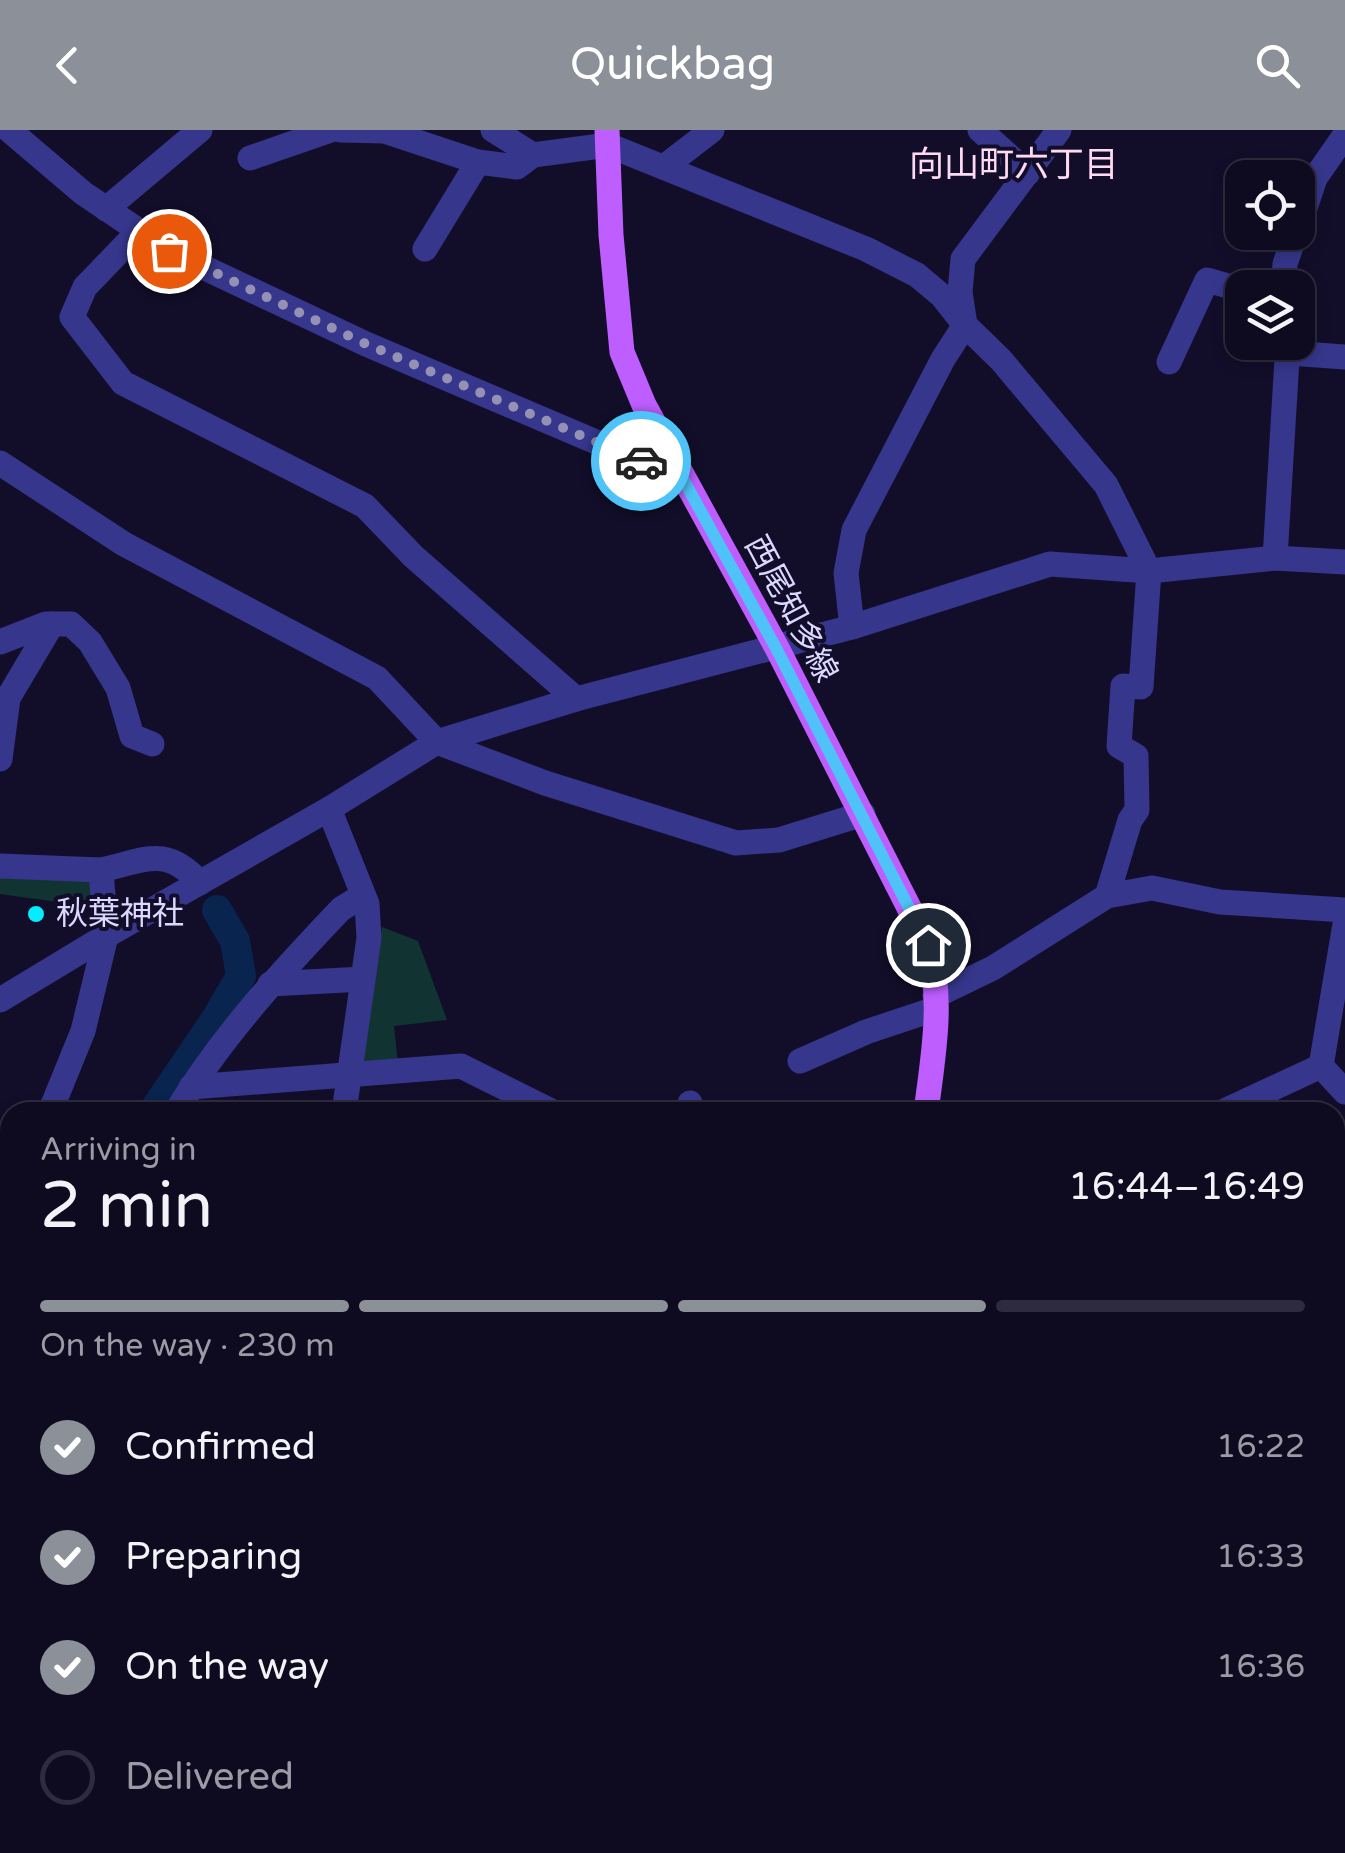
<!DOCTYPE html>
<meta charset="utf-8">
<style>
:root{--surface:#0e0a20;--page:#1c182d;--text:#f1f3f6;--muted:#9b9aa5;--line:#2e2b3e;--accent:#8c9099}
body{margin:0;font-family:"Varela Round","Noto Sans JP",sans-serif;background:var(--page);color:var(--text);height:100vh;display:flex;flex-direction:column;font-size:38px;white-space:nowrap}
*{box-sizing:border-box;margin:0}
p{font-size:32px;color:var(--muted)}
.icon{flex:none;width:55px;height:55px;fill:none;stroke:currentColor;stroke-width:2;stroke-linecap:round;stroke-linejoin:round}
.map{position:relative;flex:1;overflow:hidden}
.sheet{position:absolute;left:0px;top:972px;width:1345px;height:752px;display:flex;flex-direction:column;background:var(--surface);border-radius:30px 30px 0 0;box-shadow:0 5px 15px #0003,0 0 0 2px var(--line)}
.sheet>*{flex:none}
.tools{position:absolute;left:1225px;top:30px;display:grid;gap:20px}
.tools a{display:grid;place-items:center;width:90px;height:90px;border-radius:20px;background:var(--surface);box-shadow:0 5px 15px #0003,0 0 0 2px var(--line);font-size:50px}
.pin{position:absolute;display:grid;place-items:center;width:85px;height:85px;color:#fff;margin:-42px;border:5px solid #fff;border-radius:50%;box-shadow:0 2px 10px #0007}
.courier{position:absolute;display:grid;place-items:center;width:100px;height:100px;margin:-50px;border:8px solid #4fc3f7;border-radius:50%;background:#fff;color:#222;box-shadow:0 2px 12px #0007}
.overview em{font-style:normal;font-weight:600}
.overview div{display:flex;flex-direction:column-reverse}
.overview{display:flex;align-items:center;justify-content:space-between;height:170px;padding:0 40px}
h1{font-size:65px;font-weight:600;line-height:75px}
.bar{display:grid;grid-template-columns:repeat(4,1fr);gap:15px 10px;align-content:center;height:120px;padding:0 40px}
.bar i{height:12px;border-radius:8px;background:var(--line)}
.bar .on{background:var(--accent)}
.bar p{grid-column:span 4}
ol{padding:0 40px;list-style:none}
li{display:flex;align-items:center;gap:30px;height:110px}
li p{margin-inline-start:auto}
li .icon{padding:10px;border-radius:50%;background:var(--accent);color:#fff;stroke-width:4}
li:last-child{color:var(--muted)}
li i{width:55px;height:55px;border:5px solid var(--line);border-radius:50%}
header{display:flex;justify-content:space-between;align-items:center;height:130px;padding:0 40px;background:var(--accent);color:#fff;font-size:45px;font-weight:600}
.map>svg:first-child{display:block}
.green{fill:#113432}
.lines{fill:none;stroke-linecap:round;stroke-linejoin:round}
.river{stroke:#08244f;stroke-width:30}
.minor{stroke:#36368c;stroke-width:25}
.major{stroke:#be5eff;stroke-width:25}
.done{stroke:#9591b4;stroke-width:10;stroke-dasharray:0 18}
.route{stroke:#4fc3f7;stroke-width:12}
.poi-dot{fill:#03edff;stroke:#120e2a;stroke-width:4}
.labels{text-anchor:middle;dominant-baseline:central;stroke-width:8;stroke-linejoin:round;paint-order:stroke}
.street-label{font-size:32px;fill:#dbd7ff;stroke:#120e2a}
.poi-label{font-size:32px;fill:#dbd7ff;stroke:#120e2a;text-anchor:start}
.neighbourhood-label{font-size:35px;fill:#ffd9f2;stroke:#120e2a}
</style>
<header><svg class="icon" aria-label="back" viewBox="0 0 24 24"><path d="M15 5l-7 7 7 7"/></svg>Quickbag<svg class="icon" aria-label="search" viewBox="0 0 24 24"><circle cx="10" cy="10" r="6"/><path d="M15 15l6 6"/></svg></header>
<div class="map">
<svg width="1345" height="1723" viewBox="0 0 1345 1723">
<rect width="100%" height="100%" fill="#120e2a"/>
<g class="green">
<path d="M0,739L92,745L94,777L0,764Z"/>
<path d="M382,797L418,811L447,890L394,896L398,934L360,937Z"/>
</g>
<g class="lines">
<g class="river">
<path d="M153,982L216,889L241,846L235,811L217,780"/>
<path d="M636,1715L649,1721L664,1723"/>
</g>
<g class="minor">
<path d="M9,0L83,63L169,121L366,214L683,349"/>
<path d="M341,0L384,1L478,32L517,37L533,25"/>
<path d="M493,0L533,25L608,15L866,119L917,145L942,166L965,195L1001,230L1106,355L1149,441L1141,557L1123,556L1119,616L1136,626L1137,680L1130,690L1107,766"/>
<path d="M980,0L1028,43"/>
<path d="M250,28L331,0"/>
<path d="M664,37L712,0"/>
<path d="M106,79L200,0"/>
<path d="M1298,99L1315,48L1345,5"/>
<path d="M139,101L85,157L72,187L123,253L365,376L413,426L576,569"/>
<path d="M425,119L478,32"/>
<path d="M1283,158L1285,134L1296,102"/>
<path d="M1289,223L1345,227"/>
<path d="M1169,232L1207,150L1242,160"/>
<path d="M0,333L124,414L377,548L437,612L545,653L736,713L779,710L863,684"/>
<path d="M1275,428L1288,212"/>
<path d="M852,497L846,443L854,400L943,229L965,195L960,162L963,129L1059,0"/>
<path d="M0,512L46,494H71L90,512L118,558L132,606L152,614"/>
<path d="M0,629L8,568L52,494"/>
<path d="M329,679L367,774L369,808L344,982"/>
<path d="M0,736L101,740L106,806L83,901L50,982"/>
<path d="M101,740C146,730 166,715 200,753"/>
<path d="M270,854L363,849"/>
<path d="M935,866L993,838L1107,766L1152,758L1220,772L1345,780"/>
<path d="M0,870L106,806L329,679L437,612L576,569L852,497L1050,434L1149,441L1275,428L1345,432"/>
<path d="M800,931L866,902L935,879"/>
<path d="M1321,936L1345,962"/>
<path d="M191,957L461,936L553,982"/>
<path d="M176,982C221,907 281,842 341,779L354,771L364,767"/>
<path d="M689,982L690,973"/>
<path d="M1222,982L1321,936L1345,794"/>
<path d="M1335,1150L1345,1140"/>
<path d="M0,1271L10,1278"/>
<path d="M1335,1344L1345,1347"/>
<path d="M0,1509L10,1516"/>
<path d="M0,1585L10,1566"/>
<path d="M1335,1693L1345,1694"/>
<path d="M321,1715L334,1723"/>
<path d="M506,1715L517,1723"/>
<path d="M670,1715L689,1723"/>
<path d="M160,1723L164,1715"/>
<path d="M445,1723L450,1715"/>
<path d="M536,1723L541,1715"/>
<path d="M944,1723L945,1715"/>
<path d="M1099,1723L1100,1715"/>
</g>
<g class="major">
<path d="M607,0L611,105L622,222L644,275L777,518L928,815C944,869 933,927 926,982"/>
<path d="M1335,1059L1345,1050"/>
<path d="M829,1715L831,1723"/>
<path d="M693,1723L700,1715"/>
</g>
</g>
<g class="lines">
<path class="done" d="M169,121L366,214L641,331"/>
<path class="route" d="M641,331L683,349L776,518L928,815"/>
</g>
<circle class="poi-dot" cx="36" cy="784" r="10"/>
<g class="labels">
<g class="street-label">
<text transform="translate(791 479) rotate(62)">西尾知多線</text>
</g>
<g class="poi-label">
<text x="56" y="784">秋葉神社</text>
</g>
<g class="neighbourhood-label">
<text x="1014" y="35">向山町六丁目</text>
</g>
</g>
</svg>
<div class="tools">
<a><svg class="icon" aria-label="locate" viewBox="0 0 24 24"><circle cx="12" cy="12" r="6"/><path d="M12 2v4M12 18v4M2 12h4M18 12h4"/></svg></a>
<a><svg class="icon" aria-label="layers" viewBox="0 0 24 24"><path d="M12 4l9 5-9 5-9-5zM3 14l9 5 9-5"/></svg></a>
</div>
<div class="pin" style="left:169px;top:121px;background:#ea580c"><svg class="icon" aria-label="bag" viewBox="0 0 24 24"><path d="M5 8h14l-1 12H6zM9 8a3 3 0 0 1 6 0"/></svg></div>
<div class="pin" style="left:928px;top:815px;background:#1f2937"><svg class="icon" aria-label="home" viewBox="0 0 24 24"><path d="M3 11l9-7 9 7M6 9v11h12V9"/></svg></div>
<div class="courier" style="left:641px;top:331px"><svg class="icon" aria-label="car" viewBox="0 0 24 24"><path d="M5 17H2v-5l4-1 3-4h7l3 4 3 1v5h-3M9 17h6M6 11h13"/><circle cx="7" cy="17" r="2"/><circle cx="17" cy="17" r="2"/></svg></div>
<section class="sheet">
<div class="overview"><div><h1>2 min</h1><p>Arriving in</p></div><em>16:44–16:49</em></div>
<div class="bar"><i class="on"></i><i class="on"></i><i class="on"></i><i></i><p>On the way · 230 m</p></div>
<ol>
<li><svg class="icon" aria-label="check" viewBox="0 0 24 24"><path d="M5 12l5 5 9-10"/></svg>Confirmed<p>16:22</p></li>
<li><svg class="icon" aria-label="check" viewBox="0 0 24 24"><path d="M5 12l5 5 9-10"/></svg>Preparing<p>16:33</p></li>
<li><svg class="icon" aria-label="check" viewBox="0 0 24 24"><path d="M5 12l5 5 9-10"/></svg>On the way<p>16:36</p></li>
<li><i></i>Delivered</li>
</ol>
</section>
</div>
